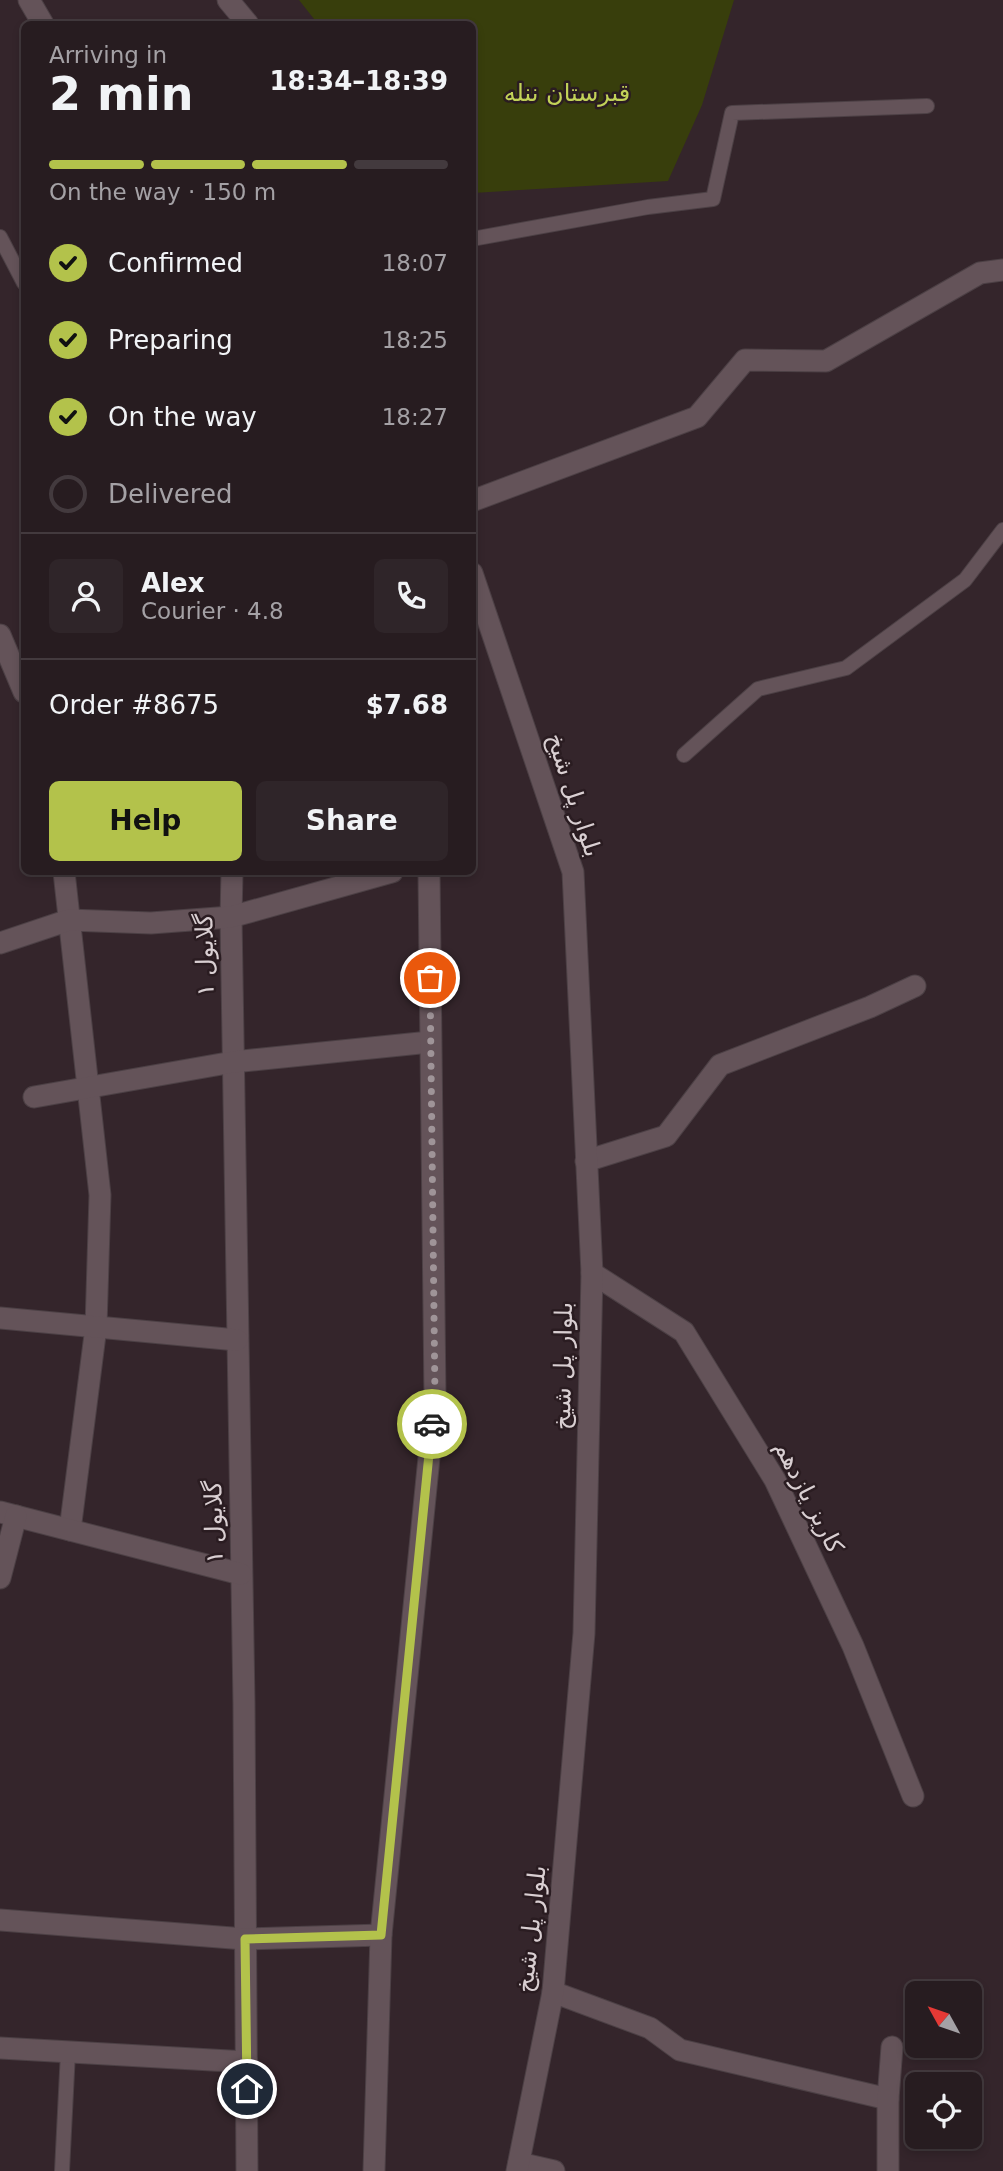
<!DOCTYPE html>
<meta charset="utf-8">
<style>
:root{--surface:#271c20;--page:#2f2529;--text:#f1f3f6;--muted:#a4a1a5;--line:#433a3e;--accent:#b3c24b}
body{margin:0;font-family:"DejaVu Sans","Noto Naskh Arabic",sans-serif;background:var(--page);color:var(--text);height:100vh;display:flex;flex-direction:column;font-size:26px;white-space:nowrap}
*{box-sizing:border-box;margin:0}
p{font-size:23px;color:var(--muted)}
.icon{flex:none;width:38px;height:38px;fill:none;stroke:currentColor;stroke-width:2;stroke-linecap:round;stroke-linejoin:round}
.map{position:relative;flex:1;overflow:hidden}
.details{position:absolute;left:21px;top:21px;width:455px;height:854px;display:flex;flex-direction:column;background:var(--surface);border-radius:10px;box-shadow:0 4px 10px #0003,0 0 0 2px var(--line)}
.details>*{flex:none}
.needle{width:46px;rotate:310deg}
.fabs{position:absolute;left:905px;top:1981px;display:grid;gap:14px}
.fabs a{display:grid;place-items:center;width:77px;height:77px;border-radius:10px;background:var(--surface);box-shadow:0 4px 10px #0003,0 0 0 2px var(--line);font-size:35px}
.pin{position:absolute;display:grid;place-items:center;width:60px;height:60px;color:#fff;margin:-30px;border:4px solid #fff;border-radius:50%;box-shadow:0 2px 7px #0007}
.courier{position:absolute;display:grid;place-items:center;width:70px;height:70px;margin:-35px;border:5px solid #b3c24b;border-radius:50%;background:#fff;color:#222;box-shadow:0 2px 9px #0007}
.summary em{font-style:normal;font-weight:700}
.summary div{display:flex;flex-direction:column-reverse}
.summary{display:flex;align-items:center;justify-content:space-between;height:119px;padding:0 28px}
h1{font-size:46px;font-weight:700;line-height:52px}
.bar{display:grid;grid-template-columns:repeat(4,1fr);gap:10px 7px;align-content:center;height:84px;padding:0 28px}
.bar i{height:9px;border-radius:5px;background:var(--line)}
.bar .on{background:var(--accent)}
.bar p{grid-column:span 4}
.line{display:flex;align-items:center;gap:18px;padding:0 28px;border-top:2px solid var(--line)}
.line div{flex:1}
.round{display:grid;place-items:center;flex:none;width:74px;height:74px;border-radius:10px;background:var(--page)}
ol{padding:0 28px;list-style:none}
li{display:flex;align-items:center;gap:21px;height:77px}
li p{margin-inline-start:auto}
li .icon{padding:7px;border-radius:50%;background:var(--accent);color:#111;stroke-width:4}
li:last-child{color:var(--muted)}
li i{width:38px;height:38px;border:4px solid var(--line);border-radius:50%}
.primary-button{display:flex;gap:14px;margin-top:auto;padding:14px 28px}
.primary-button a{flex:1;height:80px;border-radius:10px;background:var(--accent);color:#111;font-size:28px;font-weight:700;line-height:80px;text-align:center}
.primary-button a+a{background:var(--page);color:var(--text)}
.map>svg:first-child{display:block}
.green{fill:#383e0c}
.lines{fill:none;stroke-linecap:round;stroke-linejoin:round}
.service-casing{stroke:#4c4045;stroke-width:16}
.minor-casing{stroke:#4c4045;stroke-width:23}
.tertiary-casing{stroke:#4c4045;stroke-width:23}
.service{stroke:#645359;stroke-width:14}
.minor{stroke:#645359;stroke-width:21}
.tertiary{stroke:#645359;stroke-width:21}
.done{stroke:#9f9498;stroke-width:7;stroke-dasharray:0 12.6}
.route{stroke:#b3c24b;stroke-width:9}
.labels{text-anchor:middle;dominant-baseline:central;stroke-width:5;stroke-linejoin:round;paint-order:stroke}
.park-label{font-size:24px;fill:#c2d258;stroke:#2a1c21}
.street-label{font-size:24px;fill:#d9cfd2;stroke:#2a1c21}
</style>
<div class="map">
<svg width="1003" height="2171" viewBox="0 0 1003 2171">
<rect width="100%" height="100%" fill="#34252b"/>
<path class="green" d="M299,0H734L702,105L668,181L473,193L472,24H318Z"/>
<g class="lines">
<defs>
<g id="service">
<path d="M0,237L24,283"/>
<path d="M472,239L648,207L713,199L732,113L927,106"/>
<path d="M684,755L758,689L846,668L965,580L1003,530"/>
<path d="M62,2171L68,2052"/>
</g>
<g id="minor">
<path d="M472,501L697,417L745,360L826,361L980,273L1003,270"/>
<path d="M0,635L24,692"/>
<path d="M64,872L100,1195L96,1327L70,1530"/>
<path d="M232,872L231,917L244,1703L247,2171"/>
<path d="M0,943L69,920L151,923L231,917L392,872"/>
<path d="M34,1097L233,1062L430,1042"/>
<path d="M586,1161L666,1136L720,1065L870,1007L915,986"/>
<path d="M592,1273L684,1332L775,1480L853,1646L913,1796"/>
<path d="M0,1318L237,1340"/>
<path d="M0,1512L241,1574"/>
<path d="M0,1578L16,1516"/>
<path d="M0,1920L245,1939L381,1935"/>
<path d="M553,1992L650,2028L680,2050L888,2099"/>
<path d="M0,2048L247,2062"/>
<path d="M519,2163L554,2171"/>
<path d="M888,2171V2099L892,2047"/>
</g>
<g id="tertiary">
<path d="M29,0L43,24"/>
<path d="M228,0L248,24"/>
<path d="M472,573L573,872L592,1273L584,1633L553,1992L517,2171"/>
<path d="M374,2171L381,1935L435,1398L429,872"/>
</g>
</defs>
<use href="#service" class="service-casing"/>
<use href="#minor" class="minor-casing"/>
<use href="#tertiary" class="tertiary-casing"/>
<use href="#service" class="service"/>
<use href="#minor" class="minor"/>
<use href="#tertiary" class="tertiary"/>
</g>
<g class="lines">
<path class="done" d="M430,978L435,1398L432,1424"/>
<path class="route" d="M247,2089L245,1939L381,1935L432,1424"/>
</g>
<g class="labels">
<g class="park-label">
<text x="567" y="93">قبرستان ننله</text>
</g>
<g class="street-label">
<text transform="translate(574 795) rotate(72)">بلوار پل شیخ</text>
<text transform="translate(205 955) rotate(-91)">گلایول ۱</text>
<text transform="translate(563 1366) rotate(-89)">بلوار پل شیخ</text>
<text transform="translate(809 1497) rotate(63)">کاریز یازدهم</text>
<text transform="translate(214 1522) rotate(-91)">گلایول ۱</text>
<text transform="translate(531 1929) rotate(-84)">بلوار پل شیخ</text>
</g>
</g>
</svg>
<div class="fabs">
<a><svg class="needle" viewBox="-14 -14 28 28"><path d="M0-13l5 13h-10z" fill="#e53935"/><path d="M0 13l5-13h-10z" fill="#a4a1a5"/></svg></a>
<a><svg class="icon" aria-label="locate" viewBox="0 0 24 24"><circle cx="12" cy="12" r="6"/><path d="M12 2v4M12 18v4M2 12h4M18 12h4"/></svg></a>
</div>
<div class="pin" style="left:430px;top:978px;background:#ea580c"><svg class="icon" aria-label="bag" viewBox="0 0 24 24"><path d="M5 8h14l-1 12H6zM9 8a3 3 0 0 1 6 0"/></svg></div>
<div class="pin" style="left:247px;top:2089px;background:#1f2937"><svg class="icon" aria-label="home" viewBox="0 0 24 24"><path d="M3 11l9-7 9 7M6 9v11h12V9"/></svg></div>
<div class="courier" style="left:432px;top:1424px"><svg class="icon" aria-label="car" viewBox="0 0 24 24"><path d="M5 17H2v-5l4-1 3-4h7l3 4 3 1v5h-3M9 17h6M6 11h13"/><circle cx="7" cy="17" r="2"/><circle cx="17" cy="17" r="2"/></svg></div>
<section class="details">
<div class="summary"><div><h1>2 min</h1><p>Arriving in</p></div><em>18:34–18:39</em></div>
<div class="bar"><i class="on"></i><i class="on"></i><i class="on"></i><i></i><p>On the way · 150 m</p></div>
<ol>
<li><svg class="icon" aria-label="check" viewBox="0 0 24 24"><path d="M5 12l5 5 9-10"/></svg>Confirmed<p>18:07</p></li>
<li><svg class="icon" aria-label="check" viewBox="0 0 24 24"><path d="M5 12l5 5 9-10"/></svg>Preparing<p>18:25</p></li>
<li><svg class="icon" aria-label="check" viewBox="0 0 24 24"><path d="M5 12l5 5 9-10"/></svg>On the way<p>18:27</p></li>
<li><i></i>Delivered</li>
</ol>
<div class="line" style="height:126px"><a class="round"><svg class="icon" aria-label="person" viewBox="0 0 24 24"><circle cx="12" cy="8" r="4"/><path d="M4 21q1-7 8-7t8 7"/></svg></a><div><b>Alex</b><p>Courier · 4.8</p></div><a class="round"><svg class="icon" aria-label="phone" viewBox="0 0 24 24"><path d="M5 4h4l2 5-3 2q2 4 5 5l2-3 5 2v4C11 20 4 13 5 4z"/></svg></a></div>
<div class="line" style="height:91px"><div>Order #8675</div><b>$7.68</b></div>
<div class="primary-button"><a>Help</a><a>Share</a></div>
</section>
</div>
